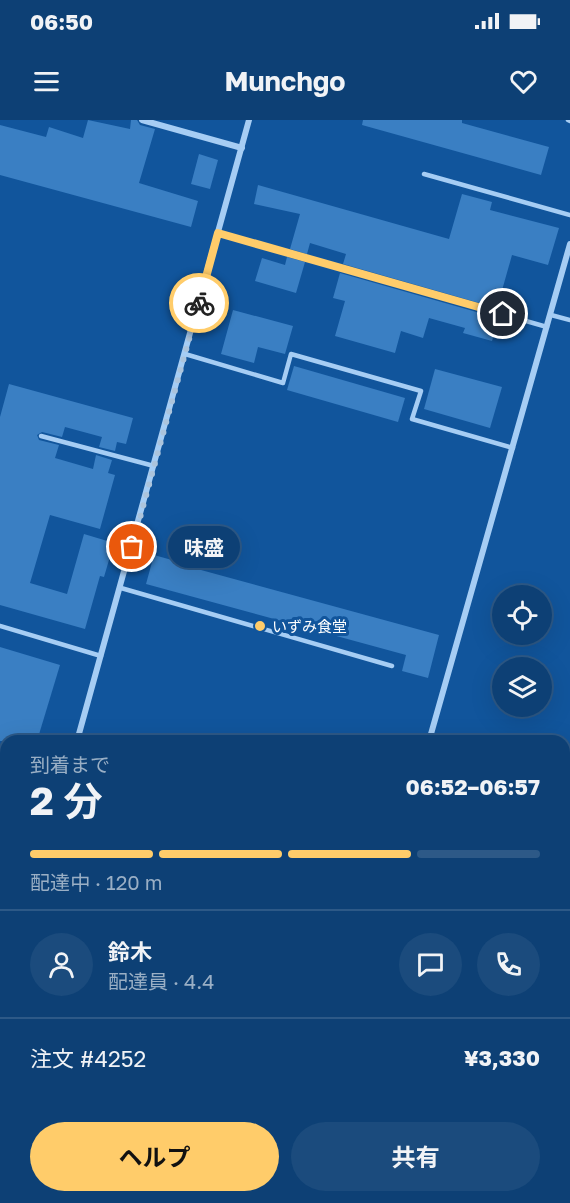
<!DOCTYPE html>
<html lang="ja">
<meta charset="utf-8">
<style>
:root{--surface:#0d4075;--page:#1b4b7d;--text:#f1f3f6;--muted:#9aafc5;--line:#2d5987;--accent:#ffcc6a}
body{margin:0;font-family:"Golos Text","Noto Sans JP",sans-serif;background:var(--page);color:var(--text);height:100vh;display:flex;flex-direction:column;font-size:22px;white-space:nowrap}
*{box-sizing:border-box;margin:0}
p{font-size:20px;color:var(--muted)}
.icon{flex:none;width:33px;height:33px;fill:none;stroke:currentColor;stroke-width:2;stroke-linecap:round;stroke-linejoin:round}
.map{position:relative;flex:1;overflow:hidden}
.side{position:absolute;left:0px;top:615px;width:570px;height:468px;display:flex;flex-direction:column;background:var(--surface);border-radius:18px 18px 0 0;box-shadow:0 6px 24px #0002,0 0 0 2px var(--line)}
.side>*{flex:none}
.fabs{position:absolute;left:492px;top:465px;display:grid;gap:12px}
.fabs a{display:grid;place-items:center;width:60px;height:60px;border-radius:50%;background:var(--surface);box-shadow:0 6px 24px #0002,0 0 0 2px var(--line);font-size:30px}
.pin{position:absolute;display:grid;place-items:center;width:51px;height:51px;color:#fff;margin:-26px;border:3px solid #fff;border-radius:50%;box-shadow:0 2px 6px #0007}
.courier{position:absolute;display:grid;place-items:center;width:60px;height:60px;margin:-30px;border:4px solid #ffcc6a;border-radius:50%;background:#fff;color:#222;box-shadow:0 2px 8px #0007}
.bubble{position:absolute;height:42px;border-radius:21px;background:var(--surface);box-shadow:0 6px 24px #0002,0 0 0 2px var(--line);font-size:20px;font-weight:700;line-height:42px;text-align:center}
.head em{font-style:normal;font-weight:700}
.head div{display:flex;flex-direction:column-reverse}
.head{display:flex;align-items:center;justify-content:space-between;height:102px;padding:0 30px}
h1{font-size:39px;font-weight:700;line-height:45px}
.bar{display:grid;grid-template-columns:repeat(4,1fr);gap:9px 6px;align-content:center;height:72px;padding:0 30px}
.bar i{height:8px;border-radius:4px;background:var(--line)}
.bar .on{background:var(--accent)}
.bar p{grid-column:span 4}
.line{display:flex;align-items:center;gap:15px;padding:0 30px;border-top:2px solid var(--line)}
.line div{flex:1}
.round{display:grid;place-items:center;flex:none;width:63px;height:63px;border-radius:32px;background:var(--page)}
.button{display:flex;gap:12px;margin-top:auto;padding:12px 30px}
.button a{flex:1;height:69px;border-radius:36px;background:var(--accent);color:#111;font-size:24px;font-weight:700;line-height:69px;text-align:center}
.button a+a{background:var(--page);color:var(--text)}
.status{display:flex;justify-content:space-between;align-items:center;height:42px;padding:0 30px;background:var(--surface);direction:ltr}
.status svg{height:16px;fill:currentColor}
header{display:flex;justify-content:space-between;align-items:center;height:78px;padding:0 30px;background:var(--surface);font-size:27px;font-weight:700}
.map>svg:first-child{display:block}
.building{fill:#3a7fc3}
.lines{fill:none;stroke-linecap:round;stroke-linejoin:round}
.lane{stroke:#a6cdf4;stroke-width:4.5}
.street{stroke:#a6cdf4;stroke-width:6}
.done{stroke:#acc4dc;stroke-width:6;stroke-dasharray:0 10.8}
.route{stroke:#ffcc6a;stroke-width:8}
.poi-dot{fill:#ffcc6a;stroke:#11559c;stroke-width:2}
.labels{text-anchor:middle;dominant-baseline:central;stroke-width:6;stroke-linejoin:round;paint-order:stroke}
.poi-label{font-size:15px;fill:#fff;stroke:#11559c;text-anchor:start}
</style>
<div class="status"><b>06:50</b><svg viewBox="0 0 49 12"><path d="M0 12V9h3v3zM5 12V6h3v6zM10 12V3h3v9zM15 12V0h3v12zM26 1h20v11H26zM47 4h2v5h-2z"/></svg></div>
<header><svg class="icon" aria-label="menu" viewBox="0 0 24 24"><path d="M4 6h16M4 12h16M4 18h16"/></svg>Munchgo<svg class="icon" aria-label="heart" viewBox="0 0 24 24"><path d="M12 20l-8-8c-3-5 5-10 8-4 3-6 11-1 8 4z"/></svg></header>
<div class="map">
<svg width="570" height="1083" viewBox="0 0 570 1083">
<rect width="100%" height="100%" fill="#11559c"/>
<g class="building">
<path d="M88,0L130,9L131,0H137L140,5L155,9L139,63L198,81L191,107L0,55V5L46,17L49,7L83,18Z"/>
<path d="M363,0H462V3L549,27L541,55L362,5Z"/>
<path d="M199,34L218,40L210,69L191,64Z"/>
<path d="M258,65L449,119L462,74L492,82L490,90L559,108L548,145L512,135L497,188L343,144L346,134L310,123L307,134L290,129L300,94L254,84Z"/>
<path d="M287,137L305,142L296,173L255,161L262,138L285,145Z"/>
<path d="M340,153L494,197L493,200L498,201L492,221L463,213L465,208L429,198L423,218L401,211L395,233L335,216L345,181L333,178Z"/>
<path d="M233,190L293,206L285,234L258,227L254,243L221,234Z"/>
<path d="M294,246L405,278L398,302L287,270Z"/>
<path d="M435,249L502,267L490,308L424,289Z"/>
<path d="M9,264L133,298L126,324L117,322L115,331L99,327L102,317L65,307L62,317L42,312L37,315L39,320L59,325L55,338L93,349L96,335L112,340L108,353L115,355L100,409L50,395L30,463L67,474L84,414L114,423L104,457L100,456L85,509L0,485V297Z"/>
<path d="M154,435L179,442V444L439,515L428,558L402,551L406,535L146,464Z"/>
<path d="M0,527L60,545L37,621H0Z"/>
</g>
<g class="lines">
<g class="lane">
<path d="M568,0L570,1"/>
<path d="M424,54L570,95"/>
<path d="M218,113L547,207"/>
<path d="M551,195L570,200"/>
<path d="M185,234L283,263L291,234L421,271L412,299L513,328"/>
<path d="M41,316L154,346"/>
<path d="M121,468L392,546"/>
<path d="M0,506L101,536"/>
<path d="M564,656L570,658"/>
<path d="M0,710L6,712"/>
<path d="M564,785L570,787"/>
<path d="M0,790L6,792"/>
<path d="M0,868H6"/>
<path d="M0,901L6,895"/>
<path d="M0,939L6,941"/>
<path d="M0,961L6,963"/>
<path d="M0,992L6,993"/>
<path d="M0,1030L6,1032"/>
</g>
<g class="street">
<path d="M142,0L242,28"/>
<path d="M77,621L249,0"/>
<path d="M429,621L570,124"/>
<path d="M0,669L6,671"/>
<path d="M564,822L570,824"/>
<path d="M297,1083L299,1077"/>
</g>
</g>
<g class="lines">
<path class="done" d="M132,427L199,183"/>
<path class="route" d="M199,183L218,113L503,194"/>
</g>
<circle class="poi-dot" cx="260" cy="506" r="6"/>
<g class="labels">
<g class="poi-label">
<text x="272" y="506">いずみ食堂</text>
</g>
</g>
</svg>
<div class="fabs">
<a><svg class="icon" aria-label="locate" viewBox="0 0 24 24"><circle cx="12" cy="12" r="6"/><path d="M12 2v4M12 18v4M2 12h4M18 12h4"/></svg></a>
<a><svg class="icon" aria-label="layers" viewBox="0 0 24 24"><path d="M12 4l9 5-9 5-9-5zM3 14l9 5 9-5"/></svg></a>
</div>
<div class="pin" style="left:132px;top:427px;background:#ea580c"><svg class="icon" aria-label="bag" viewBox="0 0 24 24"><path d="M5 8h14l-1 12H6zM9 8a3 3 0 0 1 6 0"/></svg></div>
<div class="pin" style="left:503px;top:194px;background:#1f2937"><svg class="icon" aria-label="home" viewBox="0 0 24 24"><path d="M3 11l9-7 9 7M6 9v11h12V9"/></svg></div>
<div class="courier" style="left:199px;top:183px"><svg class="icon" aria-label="bike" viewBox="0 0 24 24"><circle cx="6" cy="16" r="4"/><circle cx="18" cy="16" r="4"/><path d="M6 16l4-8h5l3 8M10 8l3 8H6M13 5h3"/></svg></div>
<div class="bubble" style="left:168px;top:406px;width:72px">味盛</div>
<section class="side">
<div class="head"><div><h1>2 分</h1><p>到着まで</p></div><em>06:52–06:57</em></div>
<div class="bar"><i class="on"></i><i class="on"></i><i class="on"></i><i></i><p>配達中 · 120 m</p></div>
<div class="line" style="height:108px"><a class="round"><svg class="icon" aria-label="person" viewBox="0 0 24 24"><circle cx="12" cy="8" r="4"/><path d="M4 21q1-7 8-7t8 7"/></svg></a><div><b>鈴木</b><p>配達員 · 4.4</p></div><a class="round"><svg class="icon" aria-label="chat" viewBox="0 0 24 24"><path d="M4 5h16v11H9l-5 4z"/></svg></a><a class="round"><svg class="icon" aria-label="phone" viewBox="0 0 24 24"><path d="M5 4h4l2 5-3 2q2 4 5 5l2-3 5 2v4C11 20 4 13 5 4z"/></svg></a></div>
<div class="line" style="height:78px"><div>注文 #4252</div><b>¥3,330</b></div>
<div class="button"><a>ヘルプ</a><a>共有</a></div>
</section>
</div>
